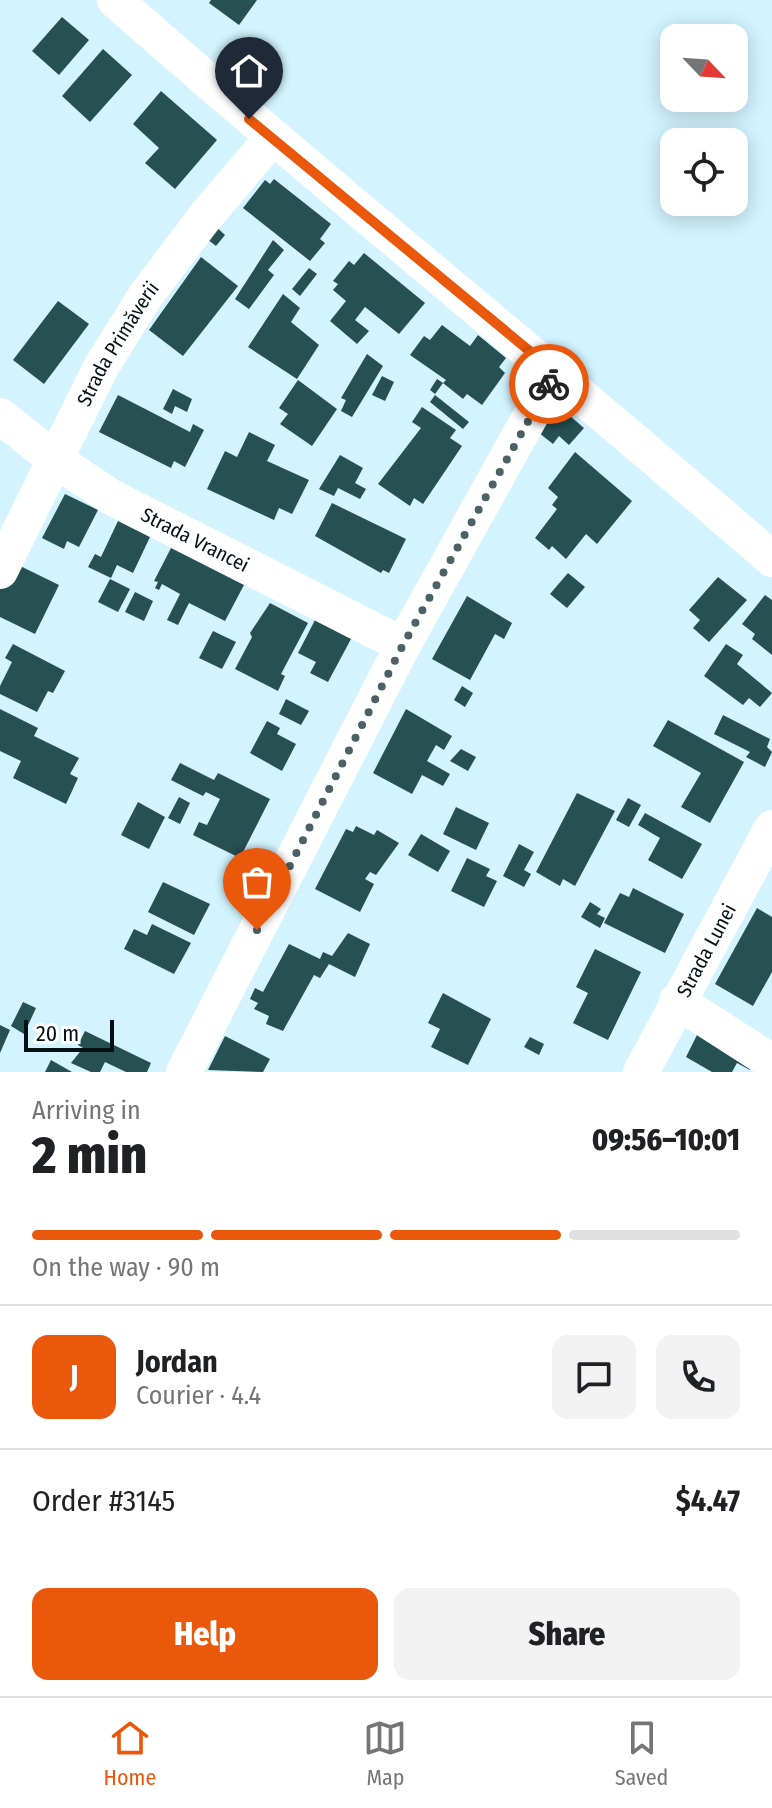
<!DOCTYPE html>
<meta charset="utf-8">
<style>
:root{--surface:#fff;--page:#f2f2f2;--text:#202124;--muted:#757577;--line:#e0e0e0;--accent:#ea580c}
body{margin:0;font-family:"Fira Sans Condensed",sans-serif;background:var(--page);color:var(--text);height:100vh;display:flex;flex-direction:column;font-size:30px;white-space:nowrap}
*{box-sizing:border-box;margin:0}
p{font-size:26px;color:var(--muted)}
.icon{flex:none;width:44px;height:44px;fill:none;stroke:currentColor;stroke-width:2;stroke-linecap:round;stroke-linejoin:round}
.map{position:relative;height:1072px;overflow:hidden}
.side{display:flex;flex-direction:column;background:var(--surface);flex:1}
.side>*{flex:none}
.needle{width:52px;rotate:115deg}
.controls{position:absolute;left:660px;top:24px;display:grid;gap:16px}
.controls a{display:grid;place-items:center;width:88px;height:88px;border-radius:16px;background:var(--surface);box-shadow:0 4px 20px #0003;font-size:40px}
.scale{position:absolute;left:24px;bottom:20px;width:90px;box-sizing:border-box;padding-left:8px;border:4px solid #031115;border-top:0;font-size:22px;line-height:28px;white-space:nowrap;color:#031115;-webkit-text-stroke:6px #fff;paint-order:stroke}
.pin{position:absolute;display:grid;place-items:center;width:68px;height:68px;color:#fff;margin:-82px -34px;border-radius:50% 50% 50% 0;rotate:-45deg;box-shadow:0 0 8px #0007}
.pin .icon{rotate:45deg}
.courier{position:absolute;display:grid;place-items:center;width:80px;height:80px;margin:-40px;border:6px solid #ea580c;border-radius:50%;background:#fff;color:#222;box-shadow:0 2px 10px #0007}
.summary em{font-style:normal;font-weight:800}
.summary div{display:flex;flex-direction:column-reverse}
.summary{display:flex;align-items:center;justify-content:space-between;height:136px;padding:0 32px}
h1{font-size:52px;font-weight:800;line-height:60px}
.bar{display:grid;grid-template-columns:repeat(4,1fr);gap:12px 8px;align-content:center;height:96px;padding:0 32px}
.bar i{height:10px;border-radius:6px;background:var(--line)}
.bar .selected{background:var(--accent)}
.bar p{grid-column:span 4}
.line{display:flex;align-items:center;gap:20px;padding:0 32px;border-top:2px solid var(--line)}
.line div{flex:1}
.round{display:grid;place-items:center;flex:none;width:84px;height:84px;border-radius:16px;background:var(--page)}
.button{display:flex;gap:16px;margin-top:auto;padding:16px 32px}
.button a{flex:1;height:92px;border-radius:16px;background:var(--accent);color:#fff;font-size:32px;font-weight:800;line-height:92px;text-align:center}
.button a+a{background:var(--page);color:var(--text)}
.dock{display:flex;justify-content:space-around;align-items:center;height:112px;border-top:2px solid var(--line);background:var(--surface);font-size:22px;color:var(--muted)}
.dock a{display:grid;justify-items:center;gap:4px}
.dock .selected{color:var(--accent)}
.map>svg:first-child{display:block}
.building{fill:#265052}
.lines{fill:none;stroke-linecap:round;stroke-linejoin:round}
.minor{stroke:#fff;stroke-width:36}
.done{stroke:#4b6067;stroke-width:8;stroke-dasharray:0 14.4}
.route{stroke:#ea580c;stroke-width:10}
.labels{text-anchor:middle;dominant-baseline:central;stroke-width:8;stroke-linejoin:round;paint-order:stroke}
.street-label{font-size:20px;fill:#031115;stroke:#fff}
</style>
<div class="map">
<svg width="772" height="1072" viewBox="0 0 772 1072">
<rect width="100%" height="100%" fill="#d2f3ff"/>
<g class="building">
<path d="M211,0H257L239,25L209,3Z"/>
<path d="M62,17L89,40L59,75L32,51Z"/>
<path d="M103,49L132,75L90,122L62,96Z"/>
<path d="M161,91L217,140L175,189L145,163L159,148L133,124Z"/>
<path d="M274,179L331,224L320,239L325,243L310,261L243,208L265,180L270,184Z"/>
<path d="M213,224L225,235L216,246L203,236Z"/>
<path d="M273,240L284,250L268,270L274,275L249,309L235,299Z"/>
<path d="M364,253L425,303L399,334L365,307L355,320L369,331L357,344L330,321L346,301L333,290L338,284L333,281L349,261L354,265Z"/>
<path d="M201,257L238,286L183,356L149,330Z"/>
<path d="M309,268L317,274L300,296L292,289Z"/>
<path d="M283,294L300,308L291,322L319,345L297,379L248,347Z"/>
<path d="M58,301L89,324L44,384L13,360Z"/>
<path d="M442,325L470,346L478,335L506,358L499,367L505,373L482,405L467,394L463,399L443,383L435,394L430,390L437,379L443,383L446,380L410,355L424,336L430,340Z"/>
<path d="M367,354L383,366L352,417L341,411L346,400L341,398Z"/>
<path d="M382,376L394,382L385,401L372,395Z"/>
<path d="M298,380L337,409L312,446L280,424L288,414L279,408Z"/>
<path d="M173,389L192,399L187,412L175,406L172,414L163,409Z"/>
<path d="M118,395L190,432L193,424L204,430L185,467L174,461L171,468L99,432Z"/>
<path d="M435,395L469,422L463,429L430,402Z"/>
<path d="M548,397L584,428L569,445L559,436L553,444L529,425Z"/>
<path d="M422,407L456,430L450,438L462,446L423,504L414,498L410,506L378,484L421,428L412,422Z"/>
<path d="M249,432L275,445L267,461L309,480L292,514L279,508L274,520L207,489L225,451L237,457Z"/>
<path d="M575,452L632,501L597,544L586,534L566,559L552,546L549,550L535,538L557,509L552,505L558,497L548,488Z"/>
<path d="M340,455L363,468L355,483L366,489L360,499L338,488L334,496L319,489Z"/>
<path d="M65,494L98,510L79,547L67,541L64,549L42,538Z"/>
<path d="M332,503L406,539L389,573L383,570L381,573L315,536Z"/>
<path d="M118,521L150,537L133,573L117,565L111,578L88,567L95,554L101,557Z"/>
<path d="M171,548L244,585L225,621L189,603L178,625L167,620L180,594L162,584L159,590L155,588L158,582L154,581Z"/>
<path d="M12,562L59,585L35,634L0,617V587Z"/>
<path d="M568,573L585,587L567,608L550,594Z"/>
<path d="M718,577L747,600L709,642L693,628L700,620L689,610Z"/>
<path d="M110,579L130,589L118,612L98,602Z"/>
<path d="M135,592L153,601L144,621L125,612Z"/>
<path d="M765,595L772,600V655L752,639L755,634L742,624Z"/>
<path d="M467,596L512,623L504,639L495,634L470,680L432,659Z"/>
<path d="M270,603L308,623L281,674L285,676L278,691L235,669L252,637L250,633Z"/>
<path d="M315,620L351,639L328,682L310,673L316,662L298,653Z"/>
<path d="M213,631L236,642L222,669L199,658Z"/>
<path d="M13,644L65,671L53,693L48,691L37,712L0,694V686L12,662L5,658Z"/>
<path d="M726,644L743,655L737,664L772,693L760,707L749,698L743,705L704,676Z"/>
<path d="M462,686L473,693L465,707L454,700Z"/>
<path d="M286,699L309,711L301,725L279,714Z"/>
<path d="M0,709L38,728L34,736L79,758L70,774L78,778L66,804L13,778L21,761L0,751Z"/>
<path d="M406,709L452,736L444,750L436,745L427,761L450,774L443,786L422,775L412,794L373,773Z"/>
<path d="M723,715L770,739L767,747L772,752L765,767L746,757L750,752L714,734Z"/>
<path d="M668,720L744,762L710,823L681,807L701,773L653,746Z"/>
<path d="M267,721L280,728L277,734L296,744L282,771L250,753Z"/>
<path d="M461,749L476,757L468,771L450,761Z"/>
<path d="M180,763L214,780L218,773L270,799L240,858L193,835L199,822L207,825L220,799L206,792L203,796L171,780Z"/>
<path d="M577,793L615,811L575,886L563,879L560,886L536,872Z"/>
<path d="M179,797L190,803L180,824L168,818Z"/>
<path d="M628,798L641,805L629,827L616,820Z"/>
<path d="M138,802L165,817L149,849L121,835Z"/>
<path d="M456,807L489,823L476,850L443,834Z"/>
<path d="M645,813L702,844L682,879L648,860L660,838L638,825Z"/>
<path d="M356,826L374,835L377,830L399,843L376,875L370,872L365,879L374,884L360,912L315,889L346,829L353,832Z"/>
<path d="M421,834L450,851L438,872L408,855Z"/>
<path d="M519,844L534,852L524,870L531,874L524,887L503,876Z"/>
<path d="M467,858L490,869L486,876L497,881L484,907L451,891Z"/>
<path d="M163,882L210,904L194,935L148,912Z"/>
<path d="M633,888L684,914L665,953L604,923L620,893L629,897Z"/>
<path d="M590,902L601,909L597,914L605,918L600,928L581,917Z"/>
<path d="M757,908L772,917V972L753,1006L715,984Z"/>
<path d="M152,924L191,943L174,974L124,949L134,929L147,935Z"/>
<path d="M348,933L370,944L355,977L329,964L320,978L314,975L283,1031L266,1024L269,1016L254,1009L258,1003L250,999L255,988L263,992L289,944L320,959L323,952L332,956Z"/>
<path d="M595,949L641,972L608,1040L573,1023L588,993L576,987Z"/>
<path d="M443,993L491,1019L468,1065L431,1047L440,1029L428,1023Z"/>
<path d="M23,1002L36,1008L24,1034L11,1026Z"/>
<path d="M703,1023L758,1054L750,1070L737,1063L732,1072H712L686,1057Z"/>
<path d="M0,1025L10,1030L0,1053Z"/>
<path d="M85,1031L151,1063L147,1072H126L105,1062L100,1072H91L71,1063L83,1048L78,1045Z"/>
<path d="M225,1036L270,1059L263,1072L208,1070Z"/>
<path d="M530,1037L544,1044L539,1055L524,1047Z"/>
<path d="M51,1060L72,1072H45Z"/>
</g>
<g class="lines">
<g class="minor">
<path d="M115,0C330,190 555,370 772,559"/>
<path id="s1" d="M0,416L57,461L111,497L403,645"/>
<path id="s2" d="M0,571L101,367L146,295L205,217L272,138"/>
<path d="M677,1001L772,1062"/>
<path d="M184,1072L403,645L555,372"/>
<path id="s3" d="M641,1072L772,828"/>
</g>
</g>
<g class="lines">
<path class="done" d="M257,930L403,645L549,384"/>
<path class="route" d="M249,119L555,372L549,384"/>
</g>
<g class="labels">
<g class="street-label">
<text stroke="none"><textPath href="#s2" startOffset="256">Strada Primăverii</textPath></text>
<text stroke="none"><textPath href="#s1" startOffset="232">Strada Vrancei</textPath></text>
<text stroke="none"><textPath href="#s3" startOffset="138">Strada Lunei</textPath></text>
</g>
</g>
</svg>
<div class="controls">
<a><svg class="needle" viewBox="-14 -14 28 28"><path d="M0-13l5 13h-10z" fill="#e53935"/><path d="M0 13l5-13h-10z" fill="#757577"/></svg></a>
<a><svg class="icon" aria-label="locate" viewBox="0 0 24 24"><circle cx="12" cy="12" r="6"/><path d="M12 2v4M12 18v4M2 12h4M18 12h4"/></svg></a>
</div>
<div class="scale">20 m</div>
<div class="pin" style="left:257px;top:930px;background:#ea580c"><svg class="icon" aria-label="bag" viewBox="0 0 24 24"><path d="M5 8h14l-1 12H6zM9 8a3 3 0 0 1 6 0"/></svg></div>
<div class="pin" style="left:249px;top:119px;background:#1f2937"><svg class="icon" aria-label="home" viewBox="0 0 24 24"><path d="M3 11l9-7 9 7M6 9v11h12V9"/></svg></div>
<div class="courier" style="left:549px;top:384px"><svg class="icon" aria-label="bike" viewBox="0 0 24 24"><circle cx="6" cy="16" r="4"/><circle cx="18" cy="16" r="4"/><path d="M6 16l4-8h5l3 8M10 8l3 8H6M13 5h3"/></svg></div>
</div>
<section class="side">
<div class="summary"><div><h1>2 min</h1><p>Arriving in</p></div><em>09:56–10:01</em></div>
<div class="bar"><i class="selected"></i><i class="selected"></i><i class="selected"></i><i></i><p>On the way · 90 m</p></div>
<div class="line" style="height:144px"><b class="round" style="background:var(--accent);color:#fff">J</b><div><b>Jordan</b><p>Courier · 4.4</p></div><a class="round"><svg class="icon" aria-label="chat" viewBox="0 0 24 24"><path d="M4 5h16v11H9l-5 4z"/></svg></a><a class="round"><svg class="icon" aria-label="phone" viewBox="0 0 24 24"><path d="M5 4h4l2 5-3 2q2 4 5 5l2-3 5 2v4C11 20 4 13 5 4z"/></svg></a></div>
<div class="line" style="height:104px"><div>Order #3145</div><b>$4.47</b></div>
<div class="button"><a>Help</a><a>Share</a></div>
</section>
<nav class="dock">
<a class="selected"><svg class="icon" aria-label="home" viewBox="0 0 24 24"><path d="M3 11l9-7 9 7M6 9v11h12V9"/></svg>Home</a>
<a><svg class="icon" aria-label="map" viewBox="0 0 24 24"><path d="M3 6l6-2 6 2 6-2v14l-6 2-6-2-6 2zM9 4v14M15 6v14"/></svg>Map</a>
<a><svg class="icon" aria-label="saved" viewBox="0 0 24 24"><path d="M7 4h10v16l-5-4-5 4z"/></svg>Saved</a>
</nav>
